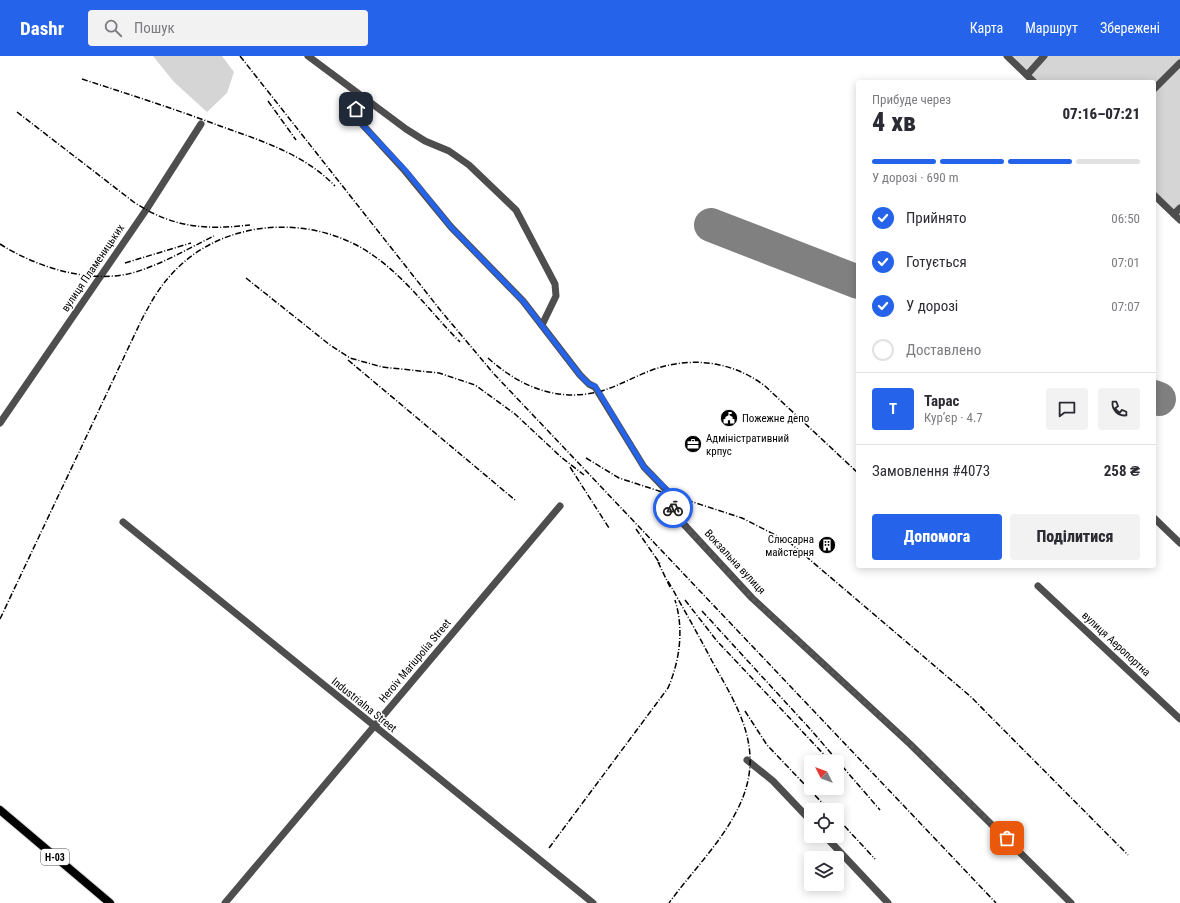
<!DOCTYPE html>
<html lang="uk">
<meta charset="utf-8">
<style>
:root{--surface:#fff;--page:#f2f2f3;--text:#2b2b33;--muted:#7c7c81;--line:#e1e1e2;--accent:#2563eb}
body{margin:0;font-family:"Roboto Condensed",sans-serif;background:var(--page);color:var(--text);height:100vh;display:flex;flex-direction:column;font-size:15px;white-space:nowrap}
*{box-sizing:border-box;margin:0}
p{font-size:13px;color:var(--muted)}
.icon{flex:none;width:22px;height:22px;fill:none;stroke:currentColor;stroke-width:2;stroke-linecap:round;stroke-linejoin:round}
.map{position:relative;flex:1;overflow:hidden}
.drawer{position:absolute;left:856px;top:24px;width:300px;height:488px;display:flex;flex-direction:column;background:var(--surface);border-radius:4px;box-shadow:0 2px 10px #0003}
.drawer>*{flex:none}
.needle{width:26px;rotate:312deg}
.fabs{position:absolute;left:804px;top:699px;display:grid;gap:8px}
.fabs a{display:grid;place-items:center;width:40px;height:40px;border-radius:4px;background:var(--surface);box-shadow:0 2px 10px #0003;font-size:20px}
.pin{position:absolute;display:grid;place-items:center;width:34px;height:34px;color:#fff;margin:-17px;border-radius:8px;box-shadow:0 2px 6px #0006}
.courier{position:absolute;display:grid;place-items:center;width:40px;height:40px;margin:-20px;border:3px solid #2563eb;border-radius:50%;background:#fff;color:#222;box-shadow:0 1px 5px #0007}
.head em{font-style:normal;font-weight:800}
.head div{display:flex;flex-direction:column-reverse}
.head{display:flex;align-items:center;justify-content:space-between;height:68px;padding:0 16px}
h1{font-size:26px;font-weight:800;line-height:30px}
.bar{display:grid;grid-template-columns:repeat(4,1fr);gap:6px 4px;align-content:center;height:48px;padding:0 16px}
.bar i{height:5px;border-radius:3px;background:var(--line)}
.bar .on{background:var(--accent)}
.bar p{grid-column:span 4}
.line{display:flex;align-items:center;gap:10px;padding:0 16px;border-top:1px solid var(--line)}
.line div{flex:1}
.round{display:grid;place-items:center;flex:none;width:42px;height:42px;border-radius:4px;background:var(--page)}
ol{padding:0 16px;list-style:none}
li{display:flex;align-items:center;gap:12px;height:44px}
li p{margin-inline-start:auto}
li .icon{padding:4px;border-radius:50%;background:var(--accent);color:#fff;stroke-width:4}
li:last-child{color:var(--muted)}
li i{width:22px;height:22px;border:2px solid var(--line);border-radius:50%}
.primary-button{display:flex;gap:8px;margin-top:auto;padding:8px 16px}
.primary-button a{flex:1;height:46px;border-radius:4px;background:var(--accent);color:#fff;font-size:16px;font-weight:800;line-height:46px;text-align:center}
.primary-button a+a{background:var(--page);color:var(--text)}
header{display:flex;align-items:center;gap:24px;box-sizing:border-box;height:56px;padding:0 20px;background:var(--accent);color:#fff}
header strong{font-size:19px}
nav{display:flex;gap:22px;margin-inline-start:auto;font-size:14px}
.search{width:280px;height:36px;background:var(--page);display:flex;align-items:center;gap:10px;box-sizing:border-box;padding:0 14px;border-radius:4px;color:var(--muted);font-size:15px}
.map>svg:first-child{display:block}
.green{fill:#d5d5d5}
.lines{fill:none;stroke-linecap:round;stroke-linejoin:round}
.runway{stroke:#808080;stroke-width:34}
.major-casing{stroke:#dbdbdb;stroke-width:10}
.minor{stroke:#4e4e4e;stroke-width:7}
.major{stroke:#000;stroke-width:8}
.rail{stroke:#000;stroke-width:1.5;stroke-dasharray:6 2 1 2;stroke-linecap:butt}
.done{stroke:#595959;stroke-width:4;stroke-dasharray:0 7.2}
.route{stroke:#2563eb;stroke-width:5}
.labels{text-anchor:middle;dominant-baseline:central;stroke-width:3;stroke-linejoin:round;paint-order:stroke}
.shield{fill:#fff;stroke:#4c4c4c;stroke-width:1}
.shield-label{font-size:10px;font-weight:bold;fill:#000}
.street-label{font-size:11px;fill:#000;stroke:#fff}
.poi-label{font-size:11px;fill:#000;stroke:#fff;text-anchor:start}
</style>
<header>
<strong>Dashr</strong>
<div class="search"><svg class="icon" aria-label="search" viewBox="0 0 24 24"><circle cx="10" cy="10" r="6"/><path d="M15 15l6 6"/></svg>Пошук</div>
<nav><a>Карта</a><a>Маршрут</a><a>Збережені</a></nav>
</header>
<div class="map">
<svg width="1180" height="847" viewBox="0 0 1180 847">
<rect width="100%" height="100%" fill="#fff"/>
<g class="green">
<path d="M153,0H222L234,16L227,37L207,56L174,26Z"/>
<path d="M1011,0H1180V163L1154,138V26H1038Z"/>
</g>
<g class="lines">
<g class="runway">
<path d="M711,169L858,226"/>
<path d="M1154,341L1159,343"/>
</g>
<defs>
<path id="major" d="M0,754L110,847"/>
</defs>
<use href="#major" class="major-casing"/>
<g class="minor">
<path d="M308,0L406,73L425,85L449,95L469,109L516,154L555,228L556,240L542,269"/>
<path d="M1007,0L1034,26"/>
<path d="M1027,19L1044,0"/>
<path d="M1154,33L1180,7"/>
<path d="M356,53L361,67L405,115L451,171L523,245L580,319L589,328L595,331L644,411L669,437L672,450L679,463L752,542L910,688L1071,847"/>
<path d="M1154,139L1180,164"/>
<path d="M1174,158L1180,152"/>
<path d="M0,367L146,154L201,68"/>
<path d="M1154,462L1180,487"/>
<path d="M123,466L593,847"/>
<path d="M1038,530L1180,663"/>
<path d="M747,704L773,725L811,765"/>
<path d="M825,780L888,847"/>
<path d="M225,847L560,450"/>
</g>
<use href="#major" class="major"/>
<g class="rail">
<path d="M240,0L441,255L494,318L996,847"/>
<path d="M82,23C128,38 175,53 220,70C262,85 304,98 335,130"/>
<path d="M268,45L296,84"/>
<path d="M17,56L135,147C174,172 206,174 250,169"/>
<path d="M0,188C36,211 89,228 132,217C161,209 187,193 214,180"/>
<path d="M125,207L191,187"/>
<path d="M246,222L330,289L350,302L382,311L439,317L475,329L515,358L561,401L584,419"/>
<path d="M488,302C516,327 548,343 587,338C611,335 630,322 652,314C691,300 732,305 765,330L858,417"/>
<path d="M348,304L515,444"/>
<path d="M586,402L619,422L742,462L789,486L970,640L1128,799"/>
<path d="M570,411L609,472"/>
<path d="M636,473L661,509"/>
<path d="M658,506L670,531"/>
<path d="M668,525C683,552 698,578 712,605C742,658 768,700 734,760C717,791 690,818 669,847"/>
<path d="M685,544L717,585L831,706"/>
<path d="M702,555L811,674L880,754"/>
<path d="M0,563L142,263C150,248 158,233 170,220C220,162 313,156 374,200C407,223 432,258 460,286"/>
<path d="M745,655L767,689L829,754"/>
<path d="M837,762L875,803"/>
<path d="M549,792L668,632C680,604 684,573 675,544"/>
</g>
</g>
<g class="lines">
<path class="done" d="M673,452L679,463L752,542L910,688L1007,782"/>
<path class="route" d="M356,53L361,67L406,115L451,171L523,245L580,319L589,328L595,330L644,411L670,437L673,452"/>
</g>
<defs>
<symbol id="civic-disc" viewBox="-11 -11 22 22"><circle r="9.5" fill="#000" stroke="#fff"/><path d="M-.6-6.5H3V-4.5H.6V-3L4-1V1h2V6H-6V1h2V-1L-.6-3ZM-1.2 2.5V6h2.4V2.5Z" fill="#fff"/></symbol>
<symbol id="office-disc" viewBox="-11 -11 22 22"><circle r="9.5" fill="#000" stroke="#fff"/><path d="M-6-3h4V-5.5h4V-3h4V5H-6ZM-1-4.5V-3h2v-1.5ZM-6 0V1H6V0Z" fill="#fff"/></symbol>
<symbol id="building-disc" viewBox="-11 -11 22 22"><circle r="9.5" fill="#000" stroke="#fff"/><path d="M-4-6H4V6H1V3H-1V6H-4ZM-2.5-4.3h1.7v1.8h-1.7ZM.8-4.3h1.7v1.8H.8ZM-2.5-1h1.7V.8h-1.7ZM.8-1h1.7V.8H.8Z" fill="#fff"/></symbol>
</defs>
<g fill-rule="evenodd">
<use href="#civic-disc" x="719" y="352" width="20" height="20"/>
<use href="#office-disc" x="683" y="378" width="20" height="20"/>
<use href="#building-disc" x="817" y="479" width="20" height="20"/>
</g>
<g class="labels">
<rect class="shield" x="41" y="793" width="28" height="16" rx="3"/>
<g class="shield-label">
<text x="55" y="801">Н-03</text>
</g>
<g class="street-label">
<text transform="translate(93 212) rotate(-56)">вулиця Пламеницьких</text>
<text transform="translate(735 506) rotate(47)">Вокзальна вулиця</text>
<text transform="translate(1116 588) rotate(43)">вулиця Аеропортна</text>
<text transform="translate(415 605) rotate(-50)">Heroiv Mariupolia Street</text>
<text transform="translate(364 649) rotate(39)">Industrialna Street</text>
</g>
<g class="poi-label">
<text x="742" y="362">Пожежне депо</text>
<text x="706" y="382">Адміністративний<tspan x="706" dy="13">крпус</tspan></text>
<text x="814" y="483" text-anchor="end">Слюсарна<tspan x="814" dy="13">майстерня</tspan></text>
</g>
</g>
</svg>
<div class="fabs">
<a><svg class="needle" viewBox="-14 -14 28 28"><path d="M0-13l5 13h-10z" fill="#e53935"/><path d="M0 13l5-13h-10z" fill="#7c7c81"/></svg></a>
<a><svg class="icon" aria-label="locate" viewBox="0 0 24 24"><circle cx="12" cy="12" r="6"/><path d="M12 2v4M12 18v4M2 12h4M18 12h4"/></svg></a>
<a><svg class="icon" aria-label="layers" viewBox="0 0 24 24"><path d="M12 4l9 5-9 5-9-5zM3 14l9 5 9-5"/></svg></a>
</div>
<div class="pin" style="left:1007px;top:782px;background:#ea580c"><svg class="icon" aria-label="bag" viewBox="0 0 24 24"><path d="M5 8h14l-1 12H6zM9 8a3 3 0 0 1 6 0"/></svg></div>
<div class="pin" style="left:356px;top:53px;background:#1f2937"><svg class="icon" aria-label="home" viewBox="0 0 24 24"><path d="M3 11l9-7 9 7M6 9v11h12V9"/></svg></div>
<div class="courier" style="left:673px;top:452px"><svg class="icon" aria-label="bike" viewBox="0 0 24 24"><circle cx="6" cy="16" r="4"/><circle cx="18" cy="16" r="4"/><path d="M6 16l4-8h5l3 8M10 8l3 8H6M13 5h3"/></svg></div>
<section class="drawer">
<div class="head"><div><h1>4 хв</h1><p>Прибуде через</p></div><em>07:16–07:21</em></div>
<div class="bar"><i class="on"></i><i class="on"></i><i class="on"></i><i></i><p>У дорозі · 690 m</p></div>
<ol>
<li><svg class="icon" aria-label="check" viewBox="0 0 24 24"><path d="M5 12l5 5 9-10"/></svg>Прийнято<p>06:50</p></li>
<li><svg class="icon" aria-label="check" viewBox="0 0 24 24"><path d="M5 12l5 5 9-10"/></svg>Готується<p>07:01</p></li>
<li><svg class="icon" aria-label="check" viewBox="0 0 24 24"><path d="M5 12l5 5 9-10"/></svg>У дорозі<p>07:07</p></li>
<li><i></i>Доставлено</li>
</ol>
<div class="line" style="height:72px"><b class="round" style="background:var(--accent);color:#fff">Т</b><div><b>Тарас</b><p>Кур’єр · 4.7</p></div><a class="round"><svg class="icon" aria-label="chat" viewBox="0 0 24 24"><path d="M4 5h16v11H9l-5 4z"/></svg></a><a class="round"><svg class="icon" aria-label="phone" viewBox="0 0 24 24"><path d="M5 4h4l2 5-3 2q2 4 5 5l2-3 5 2v4C11 20 4 13 5 4z"/></svg></a></div>
<div class="line" style="height:52px"><div>Замовлення #4073</div><b>258 ₴</b></div>
<div class="primary-button"><a>Допомога</a><a>Поділитися</a></div>
</section>
</div>
